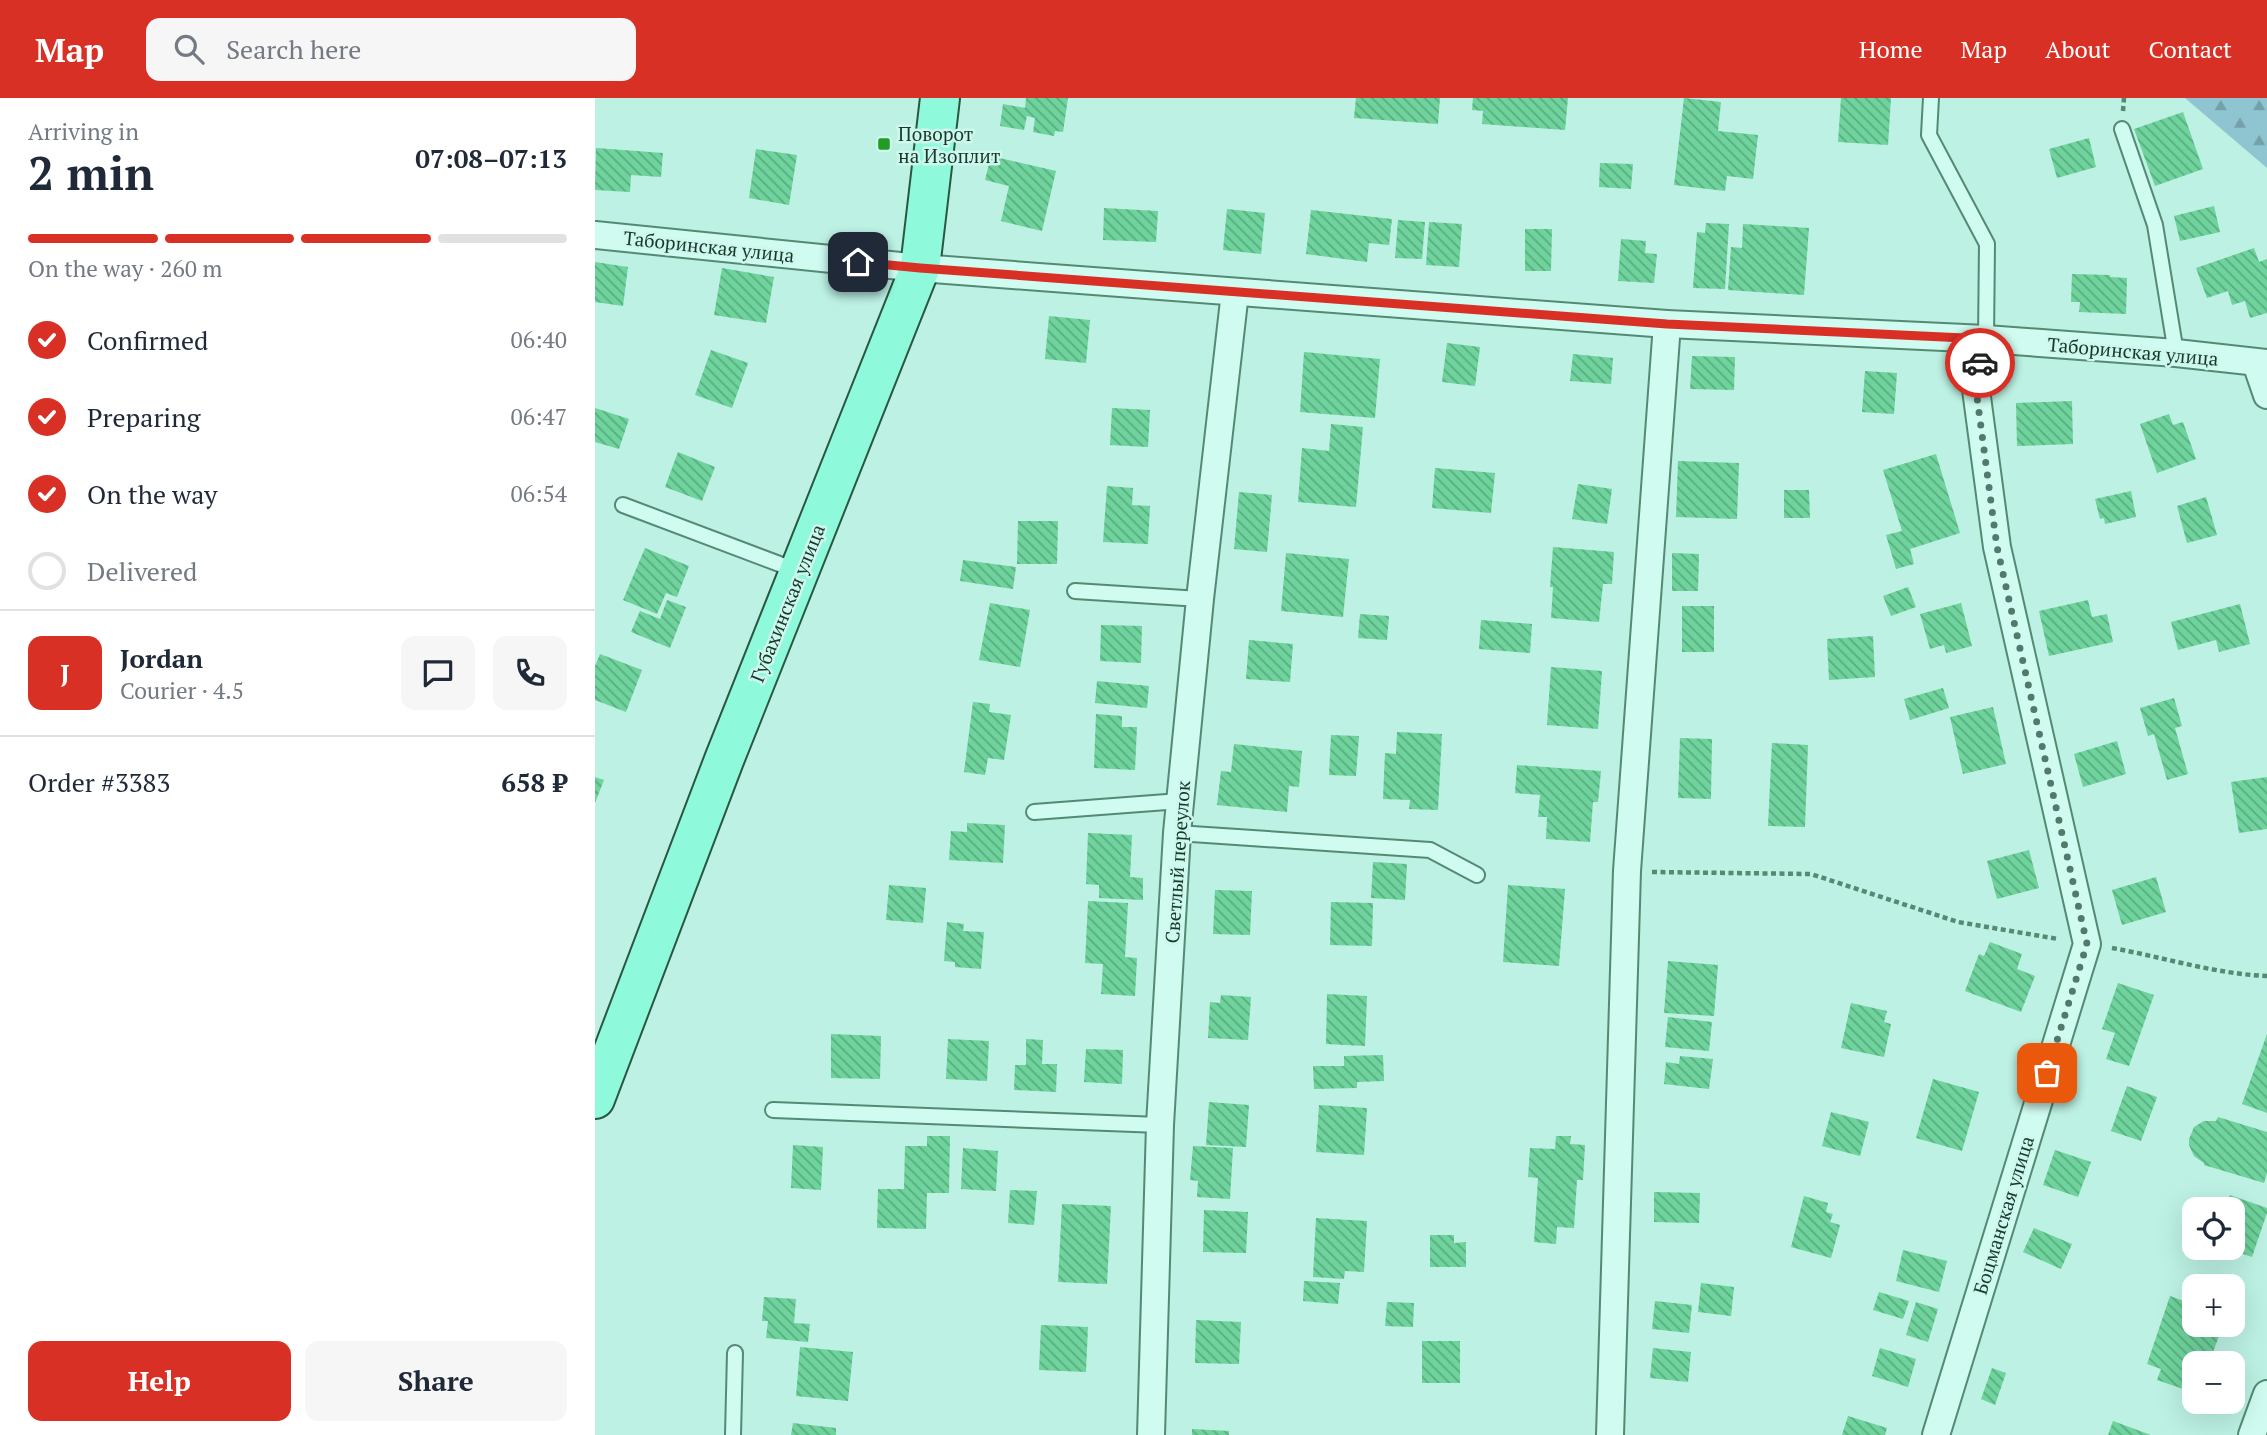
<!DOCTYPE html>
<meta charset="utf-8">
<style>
:root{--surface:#fff;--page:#f6f6f7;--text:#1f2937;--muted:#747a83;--line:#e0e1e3;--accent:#d93025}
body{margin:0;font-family:"PT Serif",serif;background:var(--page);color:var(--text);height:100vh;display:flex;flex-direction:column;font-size:26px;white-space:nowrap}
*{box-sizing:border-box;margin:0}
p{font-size:23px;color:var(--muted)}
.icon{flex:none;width:38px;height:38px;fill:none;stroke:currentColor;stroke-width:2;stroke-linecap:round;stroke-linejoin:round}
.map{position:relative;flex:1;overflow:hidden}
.drawer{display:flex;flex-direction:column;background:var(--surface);width:595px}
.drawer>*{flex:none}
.buttons{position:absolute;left:1587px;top:1099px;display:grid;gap:14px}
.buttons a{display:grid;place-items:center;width:63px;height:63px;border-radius:14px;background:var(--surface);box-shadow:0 7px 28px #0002;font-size:35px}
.pin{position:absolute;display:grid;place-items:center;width:60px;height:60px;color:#fff;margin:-30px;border-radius:14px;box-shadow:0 4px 10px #0006}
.courier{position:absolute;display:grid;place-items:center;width:70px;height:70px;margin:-35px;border:5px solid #d93025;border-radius:50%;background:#fff;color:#222;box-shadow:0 2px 9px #0007}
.summary em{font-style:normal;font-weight:700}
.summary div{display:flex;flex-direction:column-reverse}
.summary{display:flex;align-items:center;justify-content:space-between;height:119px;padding:0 28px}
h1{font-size:46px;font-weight:700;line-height:52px}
.bar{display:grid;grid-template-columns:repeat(4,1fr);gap:10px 7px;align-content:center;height:84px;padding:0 28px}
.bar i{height:9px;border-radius:5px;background:var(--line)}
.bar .selected{background:var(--accent)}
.bar p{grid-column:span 4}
.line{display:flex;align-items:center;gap:18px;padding:0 28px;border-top:2px solid var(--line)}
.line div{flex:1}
.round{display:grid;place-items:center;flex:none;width:74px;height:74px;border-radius:14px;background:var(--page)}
ol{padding:0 28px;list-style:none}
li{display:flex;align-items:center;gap:21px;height:77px}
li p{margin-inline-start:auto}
li .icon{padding:7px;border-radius:50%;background:var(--accent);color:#fff;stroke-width:4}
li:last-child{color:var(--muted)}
li i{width:38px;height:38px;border:4px solid var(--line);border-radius:50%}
.cta{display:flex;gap:14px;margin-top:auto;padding:14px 28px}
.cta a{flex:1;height:80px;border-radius:14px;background:var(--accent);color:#fff;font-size:28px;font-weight:700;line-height:80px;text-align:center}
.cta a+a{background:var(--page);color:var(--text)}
header{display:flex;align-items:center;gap:42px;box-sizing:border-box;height:98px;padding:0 35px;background:var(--accent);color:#fff}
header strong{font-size:33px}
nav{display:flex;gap:38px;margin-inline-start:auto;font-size:24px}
.search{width:490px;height:63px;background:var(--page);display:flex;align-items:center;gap:18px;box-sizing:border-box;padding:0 24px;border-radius:14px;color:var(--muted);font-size:26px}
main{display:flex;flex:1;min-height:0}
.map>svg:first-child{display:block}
.forest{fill:url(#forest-firs)}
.building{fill:url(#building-back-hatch)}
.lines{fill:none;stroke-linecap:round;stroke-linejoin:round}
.lane-casing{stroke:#548a73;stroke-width:18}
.street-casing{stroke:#548a73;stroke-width:30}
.primary-casing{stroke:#295740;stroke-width:42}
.path{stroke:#548a73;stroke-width:4.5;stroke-dasharray:5 3.5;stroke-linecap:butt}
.lane{stroke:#cffbf0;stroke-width:14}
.street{stroke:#cffbf0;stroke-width:26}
.primary{stroke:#8ff9dc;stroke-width:38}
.done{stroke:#53796b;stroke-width:7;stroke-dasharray:0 12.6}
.route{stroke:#d93025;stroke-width:9}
.poi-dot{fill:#1f9d24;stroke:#ccf8ed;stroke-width:2.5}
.labels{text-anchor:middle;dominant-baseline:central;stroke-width:5;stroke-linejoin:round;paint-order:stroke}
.poi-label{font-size:19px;fill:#1a382a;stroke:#ccf8ed;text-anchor:start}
.street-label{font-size:19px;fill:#1a382a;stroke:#ccf8ed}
</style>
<header>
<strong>Map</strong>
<div class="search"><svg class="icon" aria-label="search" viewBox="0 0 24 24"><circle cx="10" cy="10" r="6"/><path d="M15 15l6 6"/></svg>Search here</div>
<nav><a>Home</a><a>Map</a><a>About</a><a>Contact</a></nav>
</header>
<main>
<section class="drawer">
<div class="summary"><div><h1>2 min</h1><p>Arriving in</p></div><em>07:08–07:13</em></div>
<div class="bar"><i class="selected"></i><i class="selected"></i><i class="selected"></i><i></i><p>On the way · 260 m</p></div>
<ol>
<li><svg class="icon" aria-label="check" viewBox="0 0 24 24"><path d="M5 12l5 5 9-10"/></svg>Confirmed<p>06:40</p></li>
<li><svg class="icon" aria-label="check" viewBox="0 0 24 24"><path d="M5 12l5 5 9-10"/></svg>Preparing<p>06:47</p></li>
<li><svg class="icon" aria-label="check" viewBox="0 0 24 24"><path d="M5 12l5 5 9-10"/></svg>On the way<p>06:54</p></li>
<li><i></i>Delivered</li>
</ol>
<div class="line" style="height:126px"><b class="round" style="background:var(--accent);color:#fff">J</b><div><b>Jordan</b><p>Courier · 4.5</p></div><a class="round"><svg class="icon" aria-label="chat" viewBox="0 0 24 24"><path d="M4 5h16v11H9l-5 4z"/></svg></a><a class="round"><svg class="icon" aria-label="phone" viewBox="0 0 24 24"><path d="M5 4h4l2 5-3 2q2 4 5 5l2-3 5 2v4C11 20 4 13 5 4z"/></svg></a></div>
<div class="line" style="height:91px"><div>Order #3383</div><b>658 ₽</b></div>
<div class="cta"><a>Help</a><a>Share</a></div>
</section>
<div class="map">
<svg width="1672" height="1337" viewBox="0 0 1672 1337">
<defs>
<pattern id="forest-firs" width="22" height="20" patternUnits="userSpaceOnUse" patternTransform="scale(1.75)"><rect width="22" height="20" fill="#8fc5d0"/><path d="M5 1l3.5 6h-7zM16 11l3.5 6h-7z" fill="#74a1a9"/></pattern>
<pattern id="building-back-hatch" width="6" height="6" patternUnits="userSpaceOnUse" patternTransform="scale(1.75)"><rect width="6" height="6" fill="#6ed39c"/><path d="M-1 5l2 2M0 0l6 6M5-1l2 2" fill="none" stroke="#5aac7f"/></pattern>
</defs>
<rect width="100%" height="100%" fill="#bcf1e3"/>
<path class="forest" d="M1590,0H1672V70Z"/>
<g class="building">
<path d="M431,0H473L468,34L460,33L459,38L438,34L440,20L432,18L429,32L405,28L408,6L430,10Z"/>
<path d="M761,0H845L843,26L759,20Z"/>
<path d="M878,0H973L970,32L887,26L888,13L877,12Z"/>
<path d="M1089,0L1126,4L1123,33L1163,37L1158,81L1132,78L1130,93L1079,87Z"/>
<path d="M1246,0H1296L1293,47L1243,44Z"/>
<path d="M1588,14L1608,71L1560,88L1539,31Z"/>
<path d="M1494,40L1501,69L1462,80L1454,51Z"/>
<path d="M1,50L68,55L66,79L36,77L35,94L0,92Z"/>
<path d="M161,51L202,57L194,107L154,100Z"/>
<path d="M396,58L461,73L447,133L406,123L414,88L390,82Z"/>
<path d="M1005,65L1038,66L1036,91L1004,89Z"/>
<path d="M1619,108L1625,134L1585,143L1579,118Z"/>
<path d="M509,110L563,113L561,144L508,142Z"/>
<path d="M632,111L670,115L666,156L628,152Z"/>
<path d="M716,112L797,121L794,147L774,145L772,164L711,156Z"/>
<path d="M803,122L830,124L827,161L800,160Z"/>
<path d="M834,124L867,126L864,169L831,167Z"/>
<path d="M1111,125L1134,126L1130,191L1098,190L1102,134L1110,135Z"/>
<path d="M1148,126L1214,130L1209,197L1133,192L1136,149L1147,150Z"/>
<path d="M930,131H957L956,173H930Z"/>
<path d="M1026,141L1051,143L1050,155L1062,156L1059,185L1023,183Z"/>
<path d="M1659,150L1664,164L1672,161V215L1655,220L1650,203L1637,207L1633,193L1612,200L1601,170Z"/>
<path d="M0,164L33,169L28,208L0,204Z"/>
<path d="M127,170L179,179L171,225L119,217Z"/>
<path d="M1477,176L1515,177V179L1532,180L1531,216L1484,214L1485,204H1476Z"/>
<path d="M454,218L495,222L491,265L450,261Z"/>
<path d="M852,245L885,249L880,288L847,284Z"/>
<path d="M116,252L153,265L137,310L100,297Z"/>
<path d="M709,254L785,261L780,320L705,314Z"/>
<path d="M978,256L1018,260L1016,286L975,283Z"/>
<path d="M1097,258L1140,259L1139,292L1095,291Z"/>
<path d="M1270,273L1302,275L1299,316L1267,314Z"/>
<path d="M1477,303L1478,346L1422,348L1421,305Z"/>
<path d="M0,310L34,321L24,351L0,344Z"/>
<path d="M517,310L555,312L553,349L515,347Z"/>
<path d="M1574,316L1578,327L1588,324L1601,361L1562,375L1545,326Z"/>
<path d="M736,326L768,329L761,409L703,404L707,350L734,353Z"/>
<path d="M83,354L120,369L107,403L70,389Z"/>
<path d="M1341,356L1365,435L1315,451L1319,466L1301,471L1291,437L1307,433L1288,372Z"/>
<path d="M1083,363L1144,365L1142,421L1081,419Z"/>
<path d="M840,370L900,375L896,415L837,410Z"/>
<path d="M983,386L1017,391L1012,426L977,421Z"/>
<path d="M512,388L538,390L537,407L555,408L553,446L508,444Z"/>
<path d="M1189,392H1214L1215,420H1189Z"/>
<path d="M1536,393L1541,419L1510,426L1509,420L1505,421L1500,401Z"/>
<path d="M644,394L677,397L672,454L639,451Z"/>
<path d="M1611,399L1622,437L1592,445L1582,408Z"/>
<path d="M423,423H463L462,466H422Z"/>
<path d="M958,449L1019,454L1017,486H1008L1004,524L956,520L958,489H955Z"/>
<path d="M50,450L94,468L82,499L71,495L62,516L28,502Z"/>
<path d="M691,455L754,461L748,519L686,513Z"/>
<path d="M1077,455L1104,456L1103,493H1077Z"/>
<path d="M368,462L421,469L418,491L365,483Z"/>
<path d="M1313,489L1321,509L1296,518L1288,498Z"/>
<path d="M72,502L91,509L75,550L36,534L45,513L65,521Z"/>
<path d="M1493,502L1497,519L1512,516L1518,544L1454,558L1444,513Z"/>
<path d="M395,505L435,512L425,569L384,562Z"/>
<path d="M1366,505L1377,548L1351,555L1349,547L1335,551L1325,516Z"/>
<path d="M1645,506L1655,546L1624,554L1621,542L1583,552L1576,524Z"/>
<rect x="1087" y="508" width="32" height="46"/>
<path d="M765,516L794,518L792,542L763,540Z"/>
<path d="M886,522L937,526L935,555L884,551Z"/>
<path d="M506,527L547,528L546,565L505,563Z"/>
<path d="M1278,538L1280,579L1234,582L1232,541Z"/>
<path d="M654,542L698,546L695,584L651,581Z"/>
<path d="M5,556L47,572L31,614L0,602V568Z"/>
<path d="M956,569L1007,573L1003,631L952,627Z"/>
<path d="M502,583L554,588L552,610L500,605Z"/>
<path d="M1348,590L1354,610L1315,622L1309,601Z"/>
<path d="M1579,600L1587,628L1580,630L1593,676L1572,682L1559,636L1553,638L1545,610Z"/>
<path d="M378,604L395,606L394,614L416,617L409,662L393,660L390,677L369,674Z"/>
<path d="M1398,609L1411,666L1368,676L1355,619Z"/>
<path d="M501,616L527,618V629H542L540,672L499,670Z"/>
<path d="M802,634L847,636L843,712L814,711L815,702L788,701L790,655L801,656Z"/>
<path d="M736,637L764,638L761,678L734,677Z"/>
<path d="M1085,640L1117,641L1116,701L1083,700Z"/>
<path d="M1522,643L1531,676L1488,689L1479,656Z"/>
<path d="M1177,645L1213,647L1210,729L1173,728Z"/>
<path d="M639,646L707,653L704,689L694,688L692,714L622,707L626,673L636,674Z"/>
<path d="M922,667L1006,673L1003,704H998L995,744L951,741L952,719H943L945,697L920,695Z"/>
<path d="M0,679L9,682L0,705Z"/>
<path d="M1672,679V731L1644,735L1636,684Z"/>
<path d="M372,725L410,727L408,765L354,762L356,733L372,734Z"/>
<path d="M493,735L537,737L535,779L548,780V802L504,800V787L491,786Z"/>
<path d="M1434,752L1444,790L1402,801L1392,763Z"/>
<path d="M778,764L812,766L810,802L776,800Z"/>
<path d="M1561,779L1571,814L1527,827L1517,792Z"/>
<path d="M294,787L331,790L328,825L291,822Z"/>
<path d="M913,787L970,791L964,868L908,864Z"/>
<path d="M620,792L657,793L655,837L618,836Z"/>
<path d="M493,803L533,805L530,859L542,860L540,898L506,896L508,866L490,865Z"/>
<path d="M736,804L778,805L777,848L735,847Z"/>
<path d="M352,824L369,826L368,833L389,834L386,871L360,869V864L349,863Z"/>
<path d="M1395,844L1427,856L1422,871L1440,878L1426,914L1370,893L1384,856L1389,858Z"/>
<path d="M1073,863L1123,867L1119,918L1069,915Z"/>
<path d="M1523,885L1559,897L1534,968L1511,961L1520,935L1507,931Z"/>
<path d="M732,896L772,898L770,948L731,946Z"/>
<path d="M626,897L656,899L653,942L613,940L615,904L625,905Z"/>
<path d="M1256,905L1292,913L1289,924L1296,926L1289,959L1246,950Z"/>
<path d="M1073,919L1117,924L1114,953L1070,949Z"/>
<path d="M236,936L286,938L285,981L236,980Z"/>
<path d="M1672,936V1015L1647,1006Z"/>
<path d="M353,941L394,943L392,983L351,981Z"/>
<path d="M431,941L448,942L447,966H462L461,994L419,992L420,967H431Z"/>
<path d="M491,951L528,952L527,986L489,984Z"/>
<path d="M788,957L789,983L762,984V990L719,991L718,968H749V958Z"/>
<path d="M1085,958L1118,961L1114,991L1069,986L1071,964L1084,966Z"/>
<path d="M1338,981L1384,994L1367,1053L1321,1040Z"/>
<path d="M1532,988L1562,999L1546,1043L1516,1033Z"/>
<path d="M614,1004L654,1007L651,1049L611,1047Z"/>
<path d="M724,1007L772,1010L769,1057L721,1054Z"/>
<path d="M1236,1014L1274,1024L1265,1058L1227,1048Z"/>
<path d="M1623,1019L1672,1034V1075L1669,1085L1609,1067V1065L1599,1058L1594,1047V1041L1599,1029L1609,1023H1621Z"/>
<path d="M332,1038H355L354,1095H332L331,1131L282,1130L283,1091H309L310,1048H332Z"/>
<path d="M961,1038H976L975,1046L990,1047L988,1082H982L979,1130L962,1129L961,1146L939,1144L943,1080L933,1079L935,1050L960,1051Z"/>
<path d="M198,1047L228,1049L226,1092L196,1090Z"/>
<path d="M598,1048L638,1050L635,1101L602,1099L603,1083L595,1082Z"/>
<path d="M368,1050L403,1053L401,1093L366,1091Z"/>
<path d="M1460,1052L1496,1064L1483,1099L1448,1087Z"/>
<path d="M415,1092L442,1093L439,1127L413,1125Z"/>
<path d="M1059,1094L1105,1095L1104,1125L1059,1124Z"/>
<path d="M1635,1097L1672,1110V1115L1657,1159L1631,1150H1638V1111H1630Z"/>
<path d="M1209,1098L1233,1105L1231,1114L1238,1116L1235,1124L1245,1127L1236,1160L1196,1149Z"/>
<path d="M467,1106L516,1108L512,1186L463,1184Z"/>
<path d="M609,1112L653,1114L651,1155L608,1154Z"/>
<path d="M721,1120L772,1123L769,1174L750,1173L749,1181L718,1179Z"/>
<path d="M1439,1130L1477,1146L1466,1171L1428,1154Z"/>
<path d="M835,1137H859V1145L871,1144V1169H835Z"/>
<path d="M1308,1152L1352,1163L1344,1194L1301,1183Z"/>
<path d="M709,1183L745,1185L743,1206L708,1203Z"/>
<path d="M1106,1185L1139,1189L1136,1218L1103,1214Z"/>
<path d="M1284,1194L1314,1203L1308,1221L1278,1212Z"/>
<path d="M1575,1198L1600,1207V1227H1628L1614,1265H1600V1281L1594,1293L1562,1282L1566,1271L1552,1266Z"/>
<path d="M169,1199L201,1201L199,1225L215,1226L213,1244L171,1240L173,1223H167Z"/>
<path d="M1060,1203L1097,1207L1094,1235L1057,1231Z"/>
<path d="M792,1204L819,1205L818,1229L790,1228Z"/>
<path d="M1321,1204L1343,1211L1333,1244L1311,1237Z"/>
<path d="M601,1222L646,1224L644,1266L600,1265Z"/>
<path d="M446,1227L493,1229L491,1274L444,1272Z"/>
<rect x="827" y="1243" width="38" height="42"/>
<path d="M205,1249L258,1254L253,1303L201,1298Z"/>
<path d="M1058,1250L1096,1254L1093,1284L1055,1280Z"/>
<path d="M1285,1250L1321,1261L1313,1289L1277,1278Z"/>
<path d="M1397,1270L1411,1275L1400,1307L1386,1301Z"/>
<path d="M1253,1318L1292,1330L1290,1337H1247Z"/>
<path d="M1518,1323L1556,1337H1513Z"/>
<path d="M198,1325L241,1330V1337H196Z"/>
<path d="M597,1331L634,1333V1337H597Z"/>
</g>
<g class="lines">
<defs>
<g id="lane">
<path d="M1336,0L1334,37L1392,146L1391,241"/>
<path d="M1527,31L1560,127L1581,255"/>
<path d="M28,407L203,473"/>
<path d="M480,493L605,501"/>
<path d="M439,714L585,703"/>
<path d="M582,735L835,752L882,777"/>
<path d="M178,1012L565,1027"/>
<path d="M138,1337L140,1255"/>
</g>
<g id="street">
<path d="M0,137L325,170L1072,226L1391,241L1581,255L1672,265"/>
<path d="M1661,265L1672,297"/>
<path d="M556,1337L565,1027L582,735L605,501L640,194"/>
<path d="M1015,1337L1032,773L1072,226"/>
<path d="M1341,1337L1492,846L1402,449L1380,284L1391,241"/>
<path d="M1657,1337L1672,1296"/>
</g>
<path id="primary" d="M0,1001L129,662L325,170L345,0"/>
</defs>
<use href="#lane" class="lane-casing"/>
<use href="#street" class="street-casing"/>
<use href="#primary" class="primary-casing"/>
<g class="path">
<path d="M1528,13L1529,0"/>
<path d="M1057,774L1216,776L1363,824L1463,841"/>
<path d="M1517,850C1568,859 1620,876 1672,878"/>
</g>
<use href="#lane" class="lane"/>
<use href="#street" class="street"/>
<use href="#primary" class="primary"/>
</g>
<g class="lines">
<path class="done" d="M1385,265L1380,284L1402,449L1492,846L1452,975"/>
<path class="route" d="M263,164L325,170L1072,226L1391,241L1385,265"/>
</g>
<rect class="poi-dot" x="282" y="39" width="14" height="14" rx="3.5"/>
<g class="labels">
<g class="poi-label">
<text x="303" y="35">Поворот<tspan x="303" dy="22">на Изоплит</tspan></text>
</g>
<g class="street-label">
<text transform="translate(114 148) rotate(6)">Таборинская улица</text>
<text transform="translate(1538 253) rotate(5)">Таборинская улица</text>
<text transform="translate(192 505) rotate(-68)">Губахинская улица</text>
<text transform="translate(582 764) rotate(-86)">Светлый переулок</text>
<text transform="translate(1408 1117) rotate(-73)">Боцманская улица</text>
</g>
</g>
</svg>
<div class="buttons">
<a><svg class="icon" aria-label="locate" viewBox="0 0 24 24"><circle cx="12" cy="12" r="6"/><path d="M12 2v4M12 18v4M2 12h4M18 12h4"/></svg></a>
<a>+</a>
<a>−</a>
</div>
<div class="pin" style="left:1452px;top:975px;background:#ea580c"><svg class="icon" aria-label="bag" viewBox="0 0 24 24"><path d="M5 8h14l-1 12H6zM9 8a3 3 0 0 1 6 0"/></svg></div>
<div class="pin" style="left:263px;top:164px;background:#1f2937"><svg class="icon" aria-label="home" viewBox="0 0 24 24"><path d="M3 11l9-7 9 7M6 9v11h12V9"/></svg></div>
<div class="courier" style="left:1385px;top:265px"><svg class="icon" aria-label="car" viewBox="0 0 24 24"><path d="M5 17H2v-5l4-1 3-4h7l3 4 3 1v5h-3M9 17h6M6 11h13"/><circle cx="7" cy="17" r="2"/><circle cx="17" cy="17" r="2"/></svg></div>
</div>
</main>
